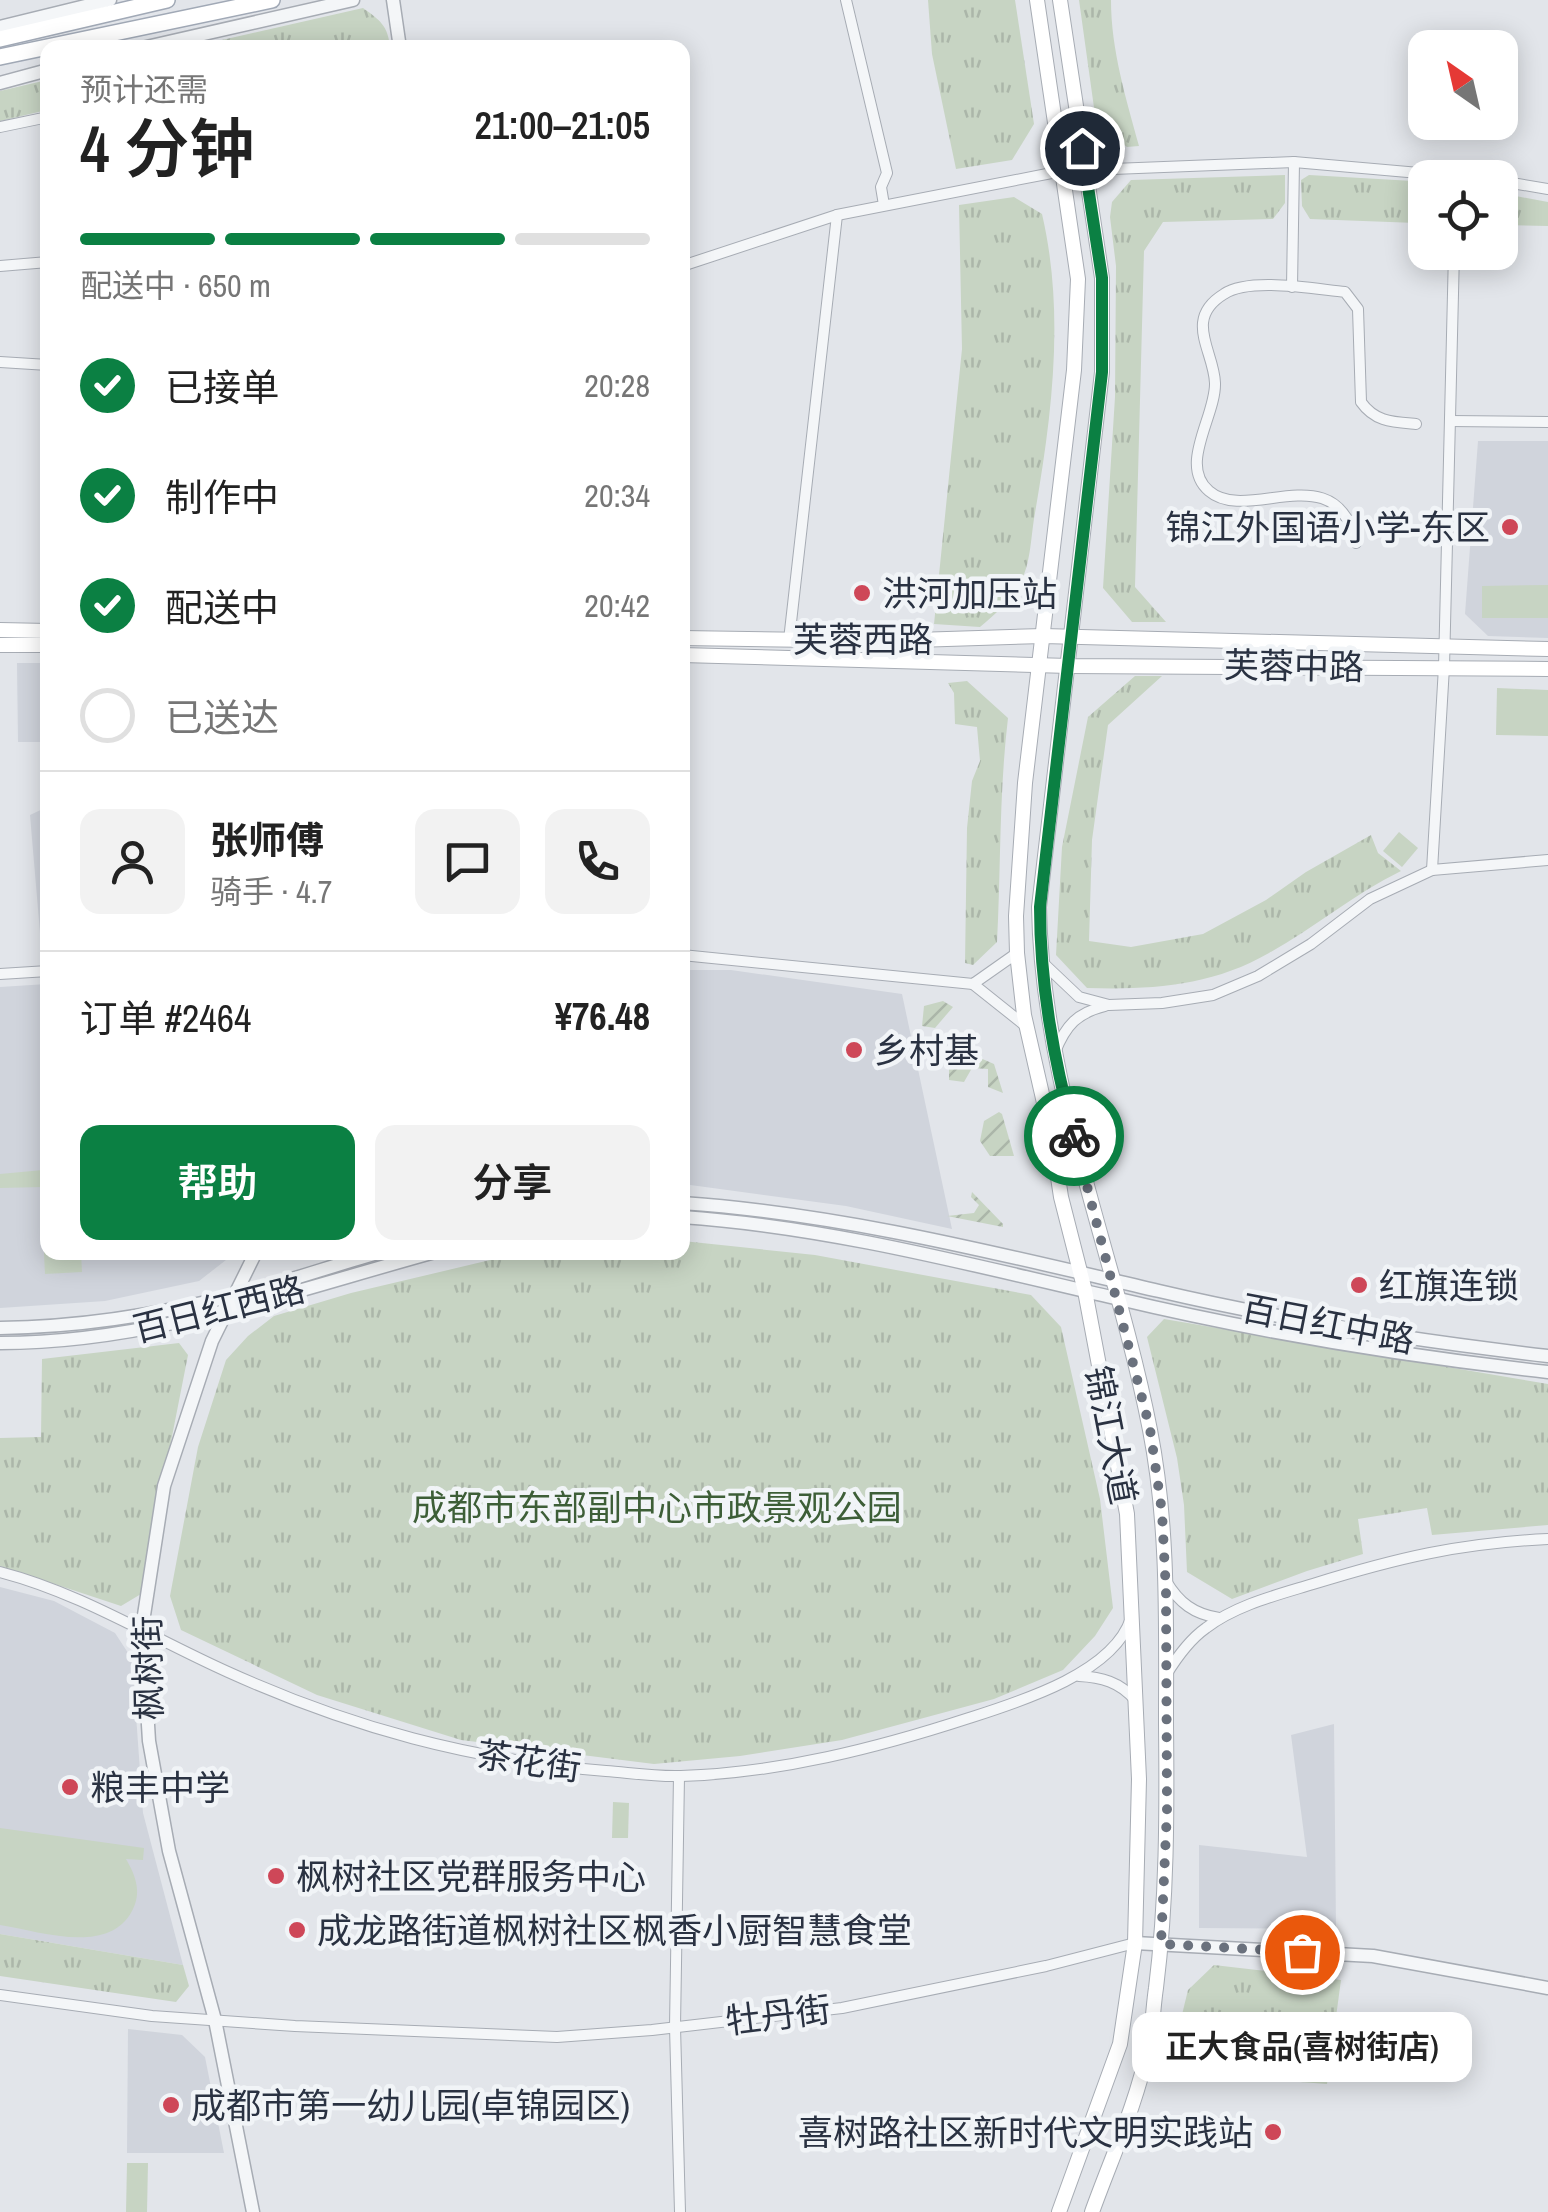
<!DOCTYPE html>
<html lang="zh">
<meta charset="utf-8">
<style>
:root{--surface:#fff;--page:#f2f2f2;--text:#222;--muted:#767676;--line:#e0e0e0;--accent:#0b8043}
body{margin:0;font-family:"Archivo Narrow","Noto Sans SC",sans-serif;background:var(--page);color:var(--text);height:100vh;display:flex;flex-direction:column;font-size:38px;white-space:nowrap}
*{box-sizing:border-box;margin:0}
p{font-size:32px;color:var(--muted)}
.icon{flex:none;width:55px;height:55px;fill:none;stroke:currentColor;stroke-width:2;stroke-linecap:round;stroke-linejoin:round}
.map{position:relative;flex:1;overflow:hidden}
.sheet{position:absolute;left:40px;top:40px;width:650px;height:1220px;display:flex;flex-direction:column;background:var(--surface);border-radius:20px;box-shadow:0 5px 25px #0003}
.sheet>*{flex:none}
.needle{width:65px;rotate:326deg}
.tools{position:absolute;left:1408px;top:30px;display:grid;gap:20px}
.tools a{display:grid;place-items:center;width:110px;height:110px;border-radius:20px;background:var(--surface);box-shadow:0 5px 25px #0003;font-size:50px}
.pin{position:absolute;display:grid;place-items:center;width:85px;height:85px;color:#fff;margin:-42px;border:5px solid #fff;border-radius:50%;box-shadow:0 2px 10px #0007}
.courier{position:absolute;display:grid;place-items:center;width:100px;height:100px;margin:-50px;border:8px solid #0b8043;border-radius:50%;background:#fff;color:#222;box-shadow:0 2px 12px #0007}
.bubble{position:absolute;height:70px;border-radius:20px;background:var(--surface);box-shadow:0 5px 25px #0003;font-size:32px;font-weight:600;line-height:70px;text-align:center}
.summary em{font-style:normal;font-weight:600}
.summary div{display:flex;flex-direction:column-reverse}
.summary{display:flex;align-items:center;justify-content:space-between;height:170px;padding:0 40px}
h1{font-size:65px;font-weight:600;line-height:75px}
.bar{display:grid;grid-template-columns:repeat(4,1fr);gap:15px 10px;align-content:center;height:120px;padding:0 40px}
.bar i{height:12px;border-radius:8px;background:var(--line)}
.bar .current{background:var(--accent)}
.bar p{grid-column:span 4}
.line{display:flex;align-items:center;gap:25px;padding:0 40px;border-top:2px solid var(--line)}
.line div{flex:1}
.round{display:grid;place-items:center;flex:none;width:105px;height:105px;border-radius:20px;background:var(--page)}
ol{padding:0 40px;list-style:none}
li{display:flex;align-items:center;gap:30px;height:110px}
li p{margin-inline-start:auto}
li .icon{padding:10px;border-radius:50%;background:var(--accent);color:#fff;stroke-width:4}
li:last-child{color:var(--muted)}
li i{width:55px;height:55px;border:5px solid var(--line);border-radius:50%}
.cta{display:flex;gap:20px;margin-top:auto;padding:20px 40px}
.cta a{flex:1;height:115px;border-radius:20px;background:var(--accent);color:#fff;font-size:40px;font-weight:600;line-height:115px;text-align:center}
.cta a+a{background:var(--page);color:var(--text)}
.map>svg:first-child{display:block}
.built{fill:#d0d4dc}
.grass{fill:#c7d4c3}
.park{fill:url(#park-tufts)}
.garden{fill:url(#garden-furrows)}
.lines{fill:none;stroke-linecap:round;stroke-linejoin:round}
.minor-casing{stroke:#a7acb4;stroke-width:12}
.tertiary-casing{stroke:#a7acb4;stroke-width:15}
.secondary-casing{stroke:#a7acb4;stroke-width:16}
.primary-casing{stroke:#a1a9b6;stroke-width:18}
.minor{stroke:#f4f6f8;stroke-width:10}
.tertiary{stroke:#f4f6f8;stroke-width:12}
.secondary{stroke:#fff;stroke-width:14}
.primary{stroke:#fff;stroke-width:15}
.done{stroke:#6a717d;stroke-width:10;stroke-dasharray:0 18}
.route{stroke:#0b8043;stroke-width:12}
.poi-dot{fill:#ce4758;stroke:#f1f4f7;stroke-width:4}
.labels{text-anchor:middle;dominant-baseline:central;stroke-width:9;stroke-linejoin:round;paint-order:stroke}
.poi-label{font-size:35px;fill:#2a3242;stroke:#f1f4f7;text-anchor:start}
.street-label{font-size:35px;fill:#2a3242;stroke:#f1f4f7}
.park-label{font-size:35px;fill:#3d5e37;stroke:#f1f4f7}
</style>
<div class="map">
<svg width="1548" height="2212" viewBox="0 0 1548 2212">
<defs>
<pattern id="park-tufts" width="24" height="20" patternUnits="userSpaceOnUse" patternTransform="scale(2.5)"><rect width="24" height="20" fill="#c7d4c3"/><path d="M3 7l-1-3M5 7V3M7 7l1-3M15 17l-1-3M17 17v-4M19 17l1-3" fill="none" stroke="#abb6a9"/></pattern>
<pattern id="garden-furrows" width="10" height="10" patternUnits="userSpaceOnUse" patternTransform="scale(2.5)"><rect width="10" height="10" fill="#c7d4c3"/><path d="M-1 1l2-2M0 10L10 0M9 11l2-2" fill="none" stroke="#abb6a9"/></pattern>
</defs>
<rect width="100%" height="100%" fill="#e2e5ea"/>
<g class="built">
<path d="M1478,441H1548V638L1488,636L1465,614Z"/>
<path d="M17,663H47V742H18Z"/>
<path d="M47,807L48,955L42,956L30,815Z"/>
<path d="M683,970H731L902,994L952,1229L846,1206L683,1184Z"/>
<path d="M47,984L48,1252L235,1253L199,1281L105,1301L0,1308V987Z"/>
<path d="M0,1587L54,1601L115,1633L132,1659L143,1813L183,1965L0,1934Z"/>
<path d="M1334,1724L1336,1929L1199,1928V1845L1307,1857L1291,1735Z"/>
<path d="M128,2029L182,2035L205,2057L224,2153H127Z"/>
</g>
<g class="grass">
<path d="M1548,585V618H1482V586Z"/>
<path d="M1497,688L1548,690V736L1496,735Z"/>
<path d="M1399,832L1418,848L1402,867L1383,851Z"/>
<path d="M43,1170L44,1187L0,1188V1174Z"/>
<path d="M41,1195H47L48,1252L81,1253L82,1272L45,1274Z"/>
<path d="M613,1802L629,1803L628,1838H612Z"/>
<path d="M0,1828L144,1848L143,1860L126,1859C136,1876 142,1893 132,1911C108,1956 39,1931 0,1925Z"/>
<path d="M127,2163H148L147,2212H126Z"/>
</g>
<g class="park">
<path d="M928,0H1015L1034,124L1012,160L956,169L932,54Z"/>
<path d="M1079,0H1111C1111,50 1126,98 1139,146L1127,147L1096,122Z"/>
<path d="M363,8C380,20 388,26 390,47H344L343,43L322,48L191,47Z"/>
<path d="M47,80V110L0,121V91Z"/>
<path d="M1285,175V203L1273,219L1163,222L1144,251L1135,587L1166,622H1132L1103,588L1115,397L1116,266L1110,217L1112,202L1131,180Z"/>
<path d="M1309,175L1413,181L1425,190V217L1416,223L1310,219L1302,206L1301,180Z"/>
<path d="M1500,193L1548,202V226L1500,225Z"/>
<path d="M1014,197L1042,214C1065,313 1052,414 1035,513C1031,534 1031,563 1021,581C1011,600 997,613 980,627L934,624L962,349L959,205Z"/>
<path d="M1135,676H1162L1108,725L1092,840L1089,941L1131,947L1203,934L1266,900L1306,872L1371,835L1378,853L1401,871C1354,894 1314,928 1269,953C1212,986 1151,990 1087,988L1056,955L1062,847L1088,717Z"/>
<path d="M967,681L1008,718C999,793 1001,867 997,942L973,965L965,963L967,828L972,781L980,761L977,727L955,724L954,693L948,683Z"/>
<path d="M683,1241L815,1255L1031,1295L1061,1327L1100,1499L1113,1608L1095,1636L1063,1670L994,1699L842,1740L740,1756L654,1764L461,1740L317,1695L181,1630L170,1596L198,1447L226,1360L248,1336L274,1316L351,1293L520,1253L682,1252Z"/>
<path d="M1164,1319L1548,1384V1525L1432,1535L1427,1508L1358,1519L1363,1554L1307,1571L1232,1599L1187,1572L1184,1505L1177,1458L1147,1337Z"/>
<path d="M179,1343L188,1355L141,1594L121,1606L0,1566V1438L41,1437L42,1359Z"/>
<path d="M0,1934L183,1965L189,1986L176,2002L0,1976Z"/>
<path d="M1214,1965L1341,1980L1327,2084L1168,2072L1188,1990Z"/>
</g>
<g class="garden">
<path d="M943,1001L953,1007L935,1028L922,1026L924,1006Z"/>
<path d="M971,1054L994,1064L1003,1093L988,1087V1069L972,1068L964,1082L949,1080V1065Z"/>
<path d="M999,1112L1002,1114L1014,1156H990L980,1141L984,1121Z"/>
<path d="M972,1192L1003,1224V1227L947,1216L974,1213L979,1205L971,1197Z"/>
</g>
<g class="lines">
<defs>
<g id="minor">
<path d="M846,0L887,173L881,187L884,205"/>
<path d="M0,127L48,117"/>
<path d="M1500,181L1548,189"/>
<path d="M0,266L48,262"/>
<path d="M682,266L837,215L1062,171L1294,162L1476,178"/>
<path d="M1292,287L1294,162"/>
<path d="M0,362L48,365"/>
<path d="M1450,421L1548,422"/>
<path d="M1356,543C1336,453 1248,525 1209,491C1178,465 1216,416 1215,383C1214,351 1183,319 1224,294C1250,277 1314,289 1345,292L1358,309L1361,402C1375,422 1393,422 1416,424"/>
<path d="M789,640L837,215"/>
<path d="M1432,870L1444,667L1454,252"/>
<path d="M682,955L973,984L1017,953"/>
<path d="M1041,961L1079,997L1109,1005L1162,1003L1213,995L1258,976L1311,944L1370,899L1432,870L1548,860"/>
<path d="M0,974L48,971"/>
<path d="M973,984L1027,1027"/>
<path d="M1055,1052C1066,1025 1077,1013 1105,1006"/>
<path d="M0,1572C81,1593 152,1638 228,1672C352,1728 471,1760 606,1771C631,1773 657,1777 681,1776C779,1773 877,1748 969,1718C1019,1702 1114,1673 1131,1618"/>
<path d="M1166,1581C1179,1603 1194,1614 1219,1618"/>
<path d="M1166,1675C1177,1657 1189,1640 1206,1628C1236,1605 1277,1595 1313,1584C1397,1558 1460,1543 1548,1539"/>
<path d="M1079,1676C1101,1677 1120,1682 1135,1700"/>
<path d="M679,1776L675,2027L680,2212"/>
<path d="M0,1995L152,2016L295,2026L557,2037L652,2030L842,2008L1046,1966L1135,1943"/>
</g>
<g id="tertiary">
<path d="M393,0L400,48"/>
<path d="M0,27L110,0"/>
<path d="M142,48L353,0"/>
<path d="M0,83L48,70"/>
<path d="M682,1203C844,1214 1003,1255 1159,1291C1287,1321 1417,1341 1548,1356"/>
<path d="M682,1217C829,1227 972,1265 1115,1298C1257,1332 1403,1356 1548,1372"/>
<path d="M0,1328C77,1327 156,1315 231,1296C281,1284 331,1266 381,1252"/>
<path d="M0,1343C150,1343 292,1291 435,1252"/>
<path d="M1135,1943L1373,1956L1548,1988"/>
<path d="M253,2212L215,2020L169,1851L149,1741L142,1628L164,1486L212,1341L256,1252"/>
</g>
<g id="secondary">
<path d="M1037,0L1078,279L1074,370L1025,783L1016,916L1017,953L1024,1015L1052,1138L1061,1197L1085,1291L1127,1514L1139,1779L1135,1943L1120,2044L1059,2212"/>
<path d="M1060,0L1102,278V372L1039,907C1042,1088 1116,1255 1150,1430C1169,1527 1166,1626 1166,1724C1167,1812 1167,1900 1156,1988C1153,2007 1153,2028 1148,2048C1137,2103 1111,2159 1092,2212"/>
<path d="M0,630L48,631"/>
<path d="M682,638L884,641L1043,636L1548,649"/>
<path d="M0,645H48"/>
<path d="M682,655L1069,666L1548,669"/>
</g>
<g id="primary">
<path d="M0,39L167,0"/>
<path d="M0,57L272,0"/>
</g>
</defs>
<use href="#minor" class="minor-casing"/>
<use href="#tertiary" class="tertiary-casing"/>
<use href="#secondary" class="secondary-casing"/>
<use href="#primary" class="primary-casing"/>
<use href="#minor" class="minor"/>
<use href="#tertiary" class="tertiary"/>
<use href="#secondary" class="secondary"/>
<use href="#primary" class="primary"/>
</g>
<g class="lines">
<path class="done" d="M1074,1136L1150,1429L1162,1512L1166,1592L1167,1811L1161,1944L1302,1952"/>
<path class="route" d="M1074,1136C1054,1060 1040,986 1040,907L1102,372V278L1082,148"/>
</g>
<g class="poi-dot">
<circle cx="1510" cy="527" r="10"/>
<circle cx="862" cy="593" r="10"/>
<circle cx="854" cy="1050" r="10"/>
<circle cx="1359" cy="1285" r="10"/>
<circle cx="70" cy="1787" r="10"/>
<circle cx="276" cy="1876" r="10"/>
<circle cx="297" cy="1930" r="10"/>
<circle cx="171" cy="2105" r="10"/>
<circle cx="1273" cy="2132" r="10"/>
</g>
<g class="labels">
<g class="poi-label">
<text x="1490" y="527" text-anchor="end">锦江外国语小学-东区</text>
<text x="882" y="593">洪河加压站</text>
<text x="874" y="1050">乡村基</text>
<text x="1379" y="1285">红旗连锁</text>
<text x="90" y="1787">粮丰中学</text>
<text x="296" y="1876">枫树社区党群服务中心</text>
<text x="317" y="1930">成龙路街道枫树社区枫香小厨智慧食堂</text>
<text x="191" y="2105">成都市第一幼儿园(卓锦园区)</text>
<text x="1253" y="2132" text-anchor="end">喜树路社区新时代文明实践站</text>
</g>
<g class="street-label">
<text x="863" y="639">芙蓉西路</text>
<text transform="translate(1294 666) rotate(1)">芙蓉中路</text>
<text transform="translate(219 1309) rotate(-14)">百日红西路</text>
<text transform="translate(1328 1324) rotate(11)">百日红中路</text>
<text transform="translate(1111 1435) rotate(79)">锦江大道</text>
<text transform="translate(148 1668) rotate(-91)">枫树街</text>
<text transform="translate(529 1761) rotate(8)">茶花街</text>
<text transform="translate(778 2015) rotate(-7)">牡丹街</text>
</g>
<g class="park-label">
<text x="657" y="1507">成都市东部副中心市政景观公园</text>
</g>
</g>
</svg>
<div class="tools">
<a><svg class="needle" viewBox="-14 -14 28 28"><path d="M0-13l5 13h-10z" fill="#e53935"/><path d="M0 13l5-13h-10z" fill="#767676"/></svg></a>
<a><svg class="icon" aria-label="locate" viewBox="0 0 24 24"><circle cx="12" cy="12" r="6"/><path d="M12 2v4M12 18v4M2 12h4M18 12h4"/></svg></a>
</div>
<div class="pin" style="left:1302px;top:1952px;background:#ea580c"><svg class="icon" aria-label="bag" viewBox="0 0 24 24"><path d="M5 8h14l-1 12H6zM9 8a3 3 0 0 1 6 0"/></svg></div>
<div class="pin" style="left:1082px;top:148px;background:#1f2937"><svg class="icon" aria-label="home" viewBox="0 0 24 24"><path d="M3 11l9-7 9 7M6 9v11h12V9"/></svg></div>
<div class="courier" style="left:1074px;top:1136px"><svg class="icon" aria-label="bike" viewBox="0 0 24 24"><circle cx="6" cy="16" r="4"/><circle cx="18" cy="16" r="4"/><path d="M6 16l4-8h5l3 8M10 8l3 8H6M13 5h3"/></svg></div>
<div class="bubble" style="left:1132px;top:2012px;width:340px">正大食品(喜树街店)</div>
<section class="sheet">
<div class="summary"><div><h1>4 分钟</h1><p>预计还需</p></div><em>21:00–21:05</em></div>
<div class="bar"><i class="current"></i><i class="current"></i><i class="current"></i><i></i><p>配送中 · 650 m</p></div>
<ol>
<li><svg class="icon" aria-label="check" viewBox="0 0 24 24"><path d="M5 12l5 5 9-10"/></svg>已接单<p>20:28</p></li>
<li><svg class="icon" aria-label="check" viewBox="0 0 24 24"><path d="M5 12l5 5 9-10"/></svg>制作中<p>20:34</p></li>
<li><svg class="icon" aria-label="check" viewBox="0 0 24 24"><path d="M5 12l5 5 9-10"/></svg>配送中<p>20:42</p></li>
<li><i></i>已送达</li>
</ol>
<div class="line" style="height:180px"><a class="round"><svg class="icon" aria-label="person" viewBox="0 0 24 24"><circle cx="12" cy="8" r="4"/><path d="M4 21q1-7 8-7t8 7"/></svg></a><div><b>张师傅</b><p>骑手 · 4.7</p></div><a class="round"><svg class="icon" aria-label="chat" viewBox="0 0 24 24"><path d="M4 5h16v11H9l-5 4z"/></svg></a><a class="round"><svg class="icon" aria-label="phone" viewBox="0 0 24 24"><path d="M5 4h4l2 5-3 2q2 4 5 5l2-3 5 2v4C11 20 4 13 5 4z"/></svg></a></div>
<div class="line" style="height:130px"><div>订单 #2464</div><b>¥76.48</b></div>
<div class="cta"><a>帮助</a><a>分享</a></div>
</section>
</div>
